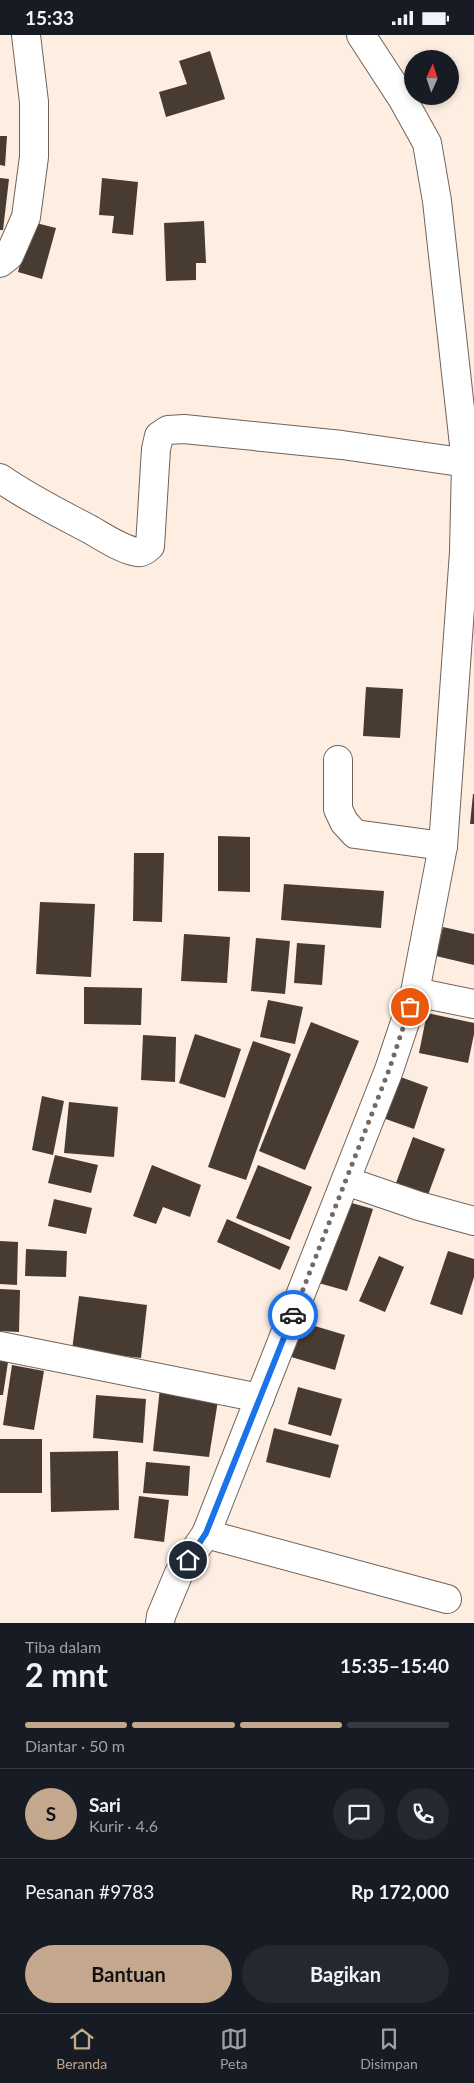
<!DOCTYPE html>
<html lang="id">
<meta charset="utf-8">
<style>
:root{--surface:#171b24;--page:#242831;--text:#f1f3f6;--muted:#9ea1a6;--line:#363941;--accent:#c3a88e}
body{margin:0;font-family:Lato,sans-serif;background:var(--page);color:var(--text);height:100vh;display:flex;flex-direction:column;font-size:19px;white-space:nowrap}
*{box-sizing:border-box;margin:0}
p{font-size:16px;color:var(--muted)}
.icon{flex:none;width:28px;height:28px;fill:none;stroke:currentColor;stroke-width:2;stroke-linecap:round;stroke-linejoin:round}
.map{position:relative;height:1588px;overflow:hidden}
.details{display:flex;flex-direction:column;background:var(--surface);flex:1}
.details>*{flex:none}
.needle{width:32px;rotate:3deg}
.buttons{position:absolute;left:404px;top:15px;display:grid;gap:10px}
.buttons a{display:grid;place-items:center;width:55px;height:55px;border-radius:50%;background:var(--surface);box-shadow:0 2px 8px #0003;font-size:25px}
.pin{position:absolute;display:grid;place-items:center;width:42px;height:42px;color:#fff;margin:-21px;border:2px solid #fff;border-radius:50%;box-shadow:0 1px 5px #0007}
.courier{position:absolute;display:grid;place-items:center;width:50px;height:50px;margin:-25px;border:4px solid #1a73e8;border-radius:50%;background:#fff;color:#222;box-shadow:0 1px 6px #0007}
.headline em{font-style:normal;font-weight:700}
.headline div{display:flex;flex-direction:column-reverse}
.headline{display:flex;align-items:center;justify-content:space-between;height:85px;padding:0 25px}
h1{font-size:32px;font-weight:700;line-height:38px}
.bar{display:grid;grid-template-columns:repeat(4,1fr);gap:8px 5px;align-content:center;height:60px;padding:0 25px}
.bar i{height:6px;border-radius:4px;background:var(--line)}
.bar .on{background:var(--accent)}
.bar p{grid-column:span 4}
.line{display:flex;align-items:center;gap:12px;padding:0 25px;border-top:1px solid var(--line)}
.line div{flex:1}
.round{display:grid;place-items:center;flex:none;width:52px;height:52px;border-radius:26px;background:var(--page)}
.button{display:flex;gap:10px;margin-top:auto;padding:10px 25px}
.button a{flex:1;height:58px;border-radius:30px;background:var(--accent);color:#111;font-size:20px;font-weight:700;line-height:58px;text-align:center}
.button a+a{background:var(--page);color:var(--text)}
.status{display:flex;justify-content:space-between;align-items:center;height:35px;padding:0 25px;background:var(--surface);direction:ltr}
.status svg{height:14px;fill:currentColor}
.tabs{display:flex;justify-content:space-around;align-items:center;height:70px;border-top:1px solid var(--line);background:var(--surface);font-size:14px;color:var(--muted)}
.tabs a{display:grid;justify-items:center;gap:2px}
.tabs .on{color:var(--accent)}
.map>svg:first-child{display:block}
.building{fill:#483b32}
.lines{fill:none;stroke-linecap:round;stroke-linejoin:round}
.minor-casing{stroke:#716359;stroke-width:30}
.minor{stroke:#fff;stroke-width:28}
.done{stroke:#746a62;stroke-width:5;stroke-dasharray:0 9}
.route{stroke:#1a73e8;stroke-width:6}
</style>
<div class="status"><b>15:33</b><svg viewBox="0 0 49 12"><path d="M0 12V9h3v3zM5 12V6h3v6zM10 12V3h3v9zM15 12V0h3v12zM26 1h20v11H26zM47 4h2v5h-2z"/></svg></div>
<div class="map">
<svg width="474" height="1588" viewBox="0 0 474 1588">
<rect width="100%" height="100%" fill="#feede1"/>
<g class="building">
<path d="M210,16L225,64L166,82L159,57L187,49L179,26Z"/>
<path d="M0,101H7L5,131L0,130Z"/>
<path d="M0,143L9,144L3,195H0Z"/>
<path d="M102,143L138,147L133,200L112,198L114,181L99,180Z"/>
<path d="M204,186L206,228H196V245L166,246L164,188Z"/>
<path d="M32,187L56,193L42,244L18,237Z"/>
<path d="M366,652L403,654L400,703L363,701Z"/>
<path d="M473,759H474V789H470Z"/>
<path d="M218,801L250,802V857L218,856Z"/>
<path d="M134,818H164L162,887L133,886Z"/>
<path d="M284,849L384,856L381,893L281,885Z"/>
<path d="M40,867L95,869L91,942L36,939Z"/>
<path d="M443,892L474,899V930L436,921Z"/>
<path d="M184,899L230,902L227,948L181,946Z"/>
<path d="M256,903L290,906L285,959L251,956Z"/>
<path d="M297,908L325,910L322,950L294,948Z"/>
<path d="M84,952L142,953L141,990L84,989Z"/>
<path d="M268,965L303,972L295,1009L260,1002Z"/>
<path d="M427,978L474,988V999L468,1028L419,1018Z"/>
<path d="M311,987L359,1006L305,1135L259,1116Z"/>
<path d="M195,999L241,1014L225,1063L179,1048Z"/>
<path d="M143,1000L176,1002L175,1047L141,1045Z"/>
<path d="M253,1006L291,1019L246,1145L208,1132Z"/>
<path d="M395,1040L428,1052L414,1094L380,1082Z"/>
<path d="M42,1061L64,1066L53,1120L32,1115Z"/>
<path d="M69,1067L118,1072L114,1122L64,1118Z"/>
<path d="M413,1102L445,1114L428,1160L396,1148Z"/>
<path d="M55,1120L98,1130L91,1158L48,1148Z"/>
<path d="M152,1130L201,1150L190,1182L163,1172L156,1189L133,1181Z"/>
<path d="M258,1130L312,1152L290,1205L236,1183Z"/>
<path d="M54,1164L92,1173L86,1199L48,1191Z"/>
<path d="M341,1165L373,1174L347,1256L315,1247Z"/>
<path d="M227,1184L290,1212L280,1235L217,1207Z"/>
<path d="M0,1206L18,1207L17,1250L0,1249Z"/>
<path d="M26,1214L67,1216L66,1242L25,1241Z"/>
<path d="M448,1216L474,1224V1242L462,1280L430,1269Z"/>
<path d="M379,1221L404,1232L385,1277L359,1266Z"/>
<path d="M0,1254L20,1255L19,1297L0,1296Z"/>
<path d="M79,1261L147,1270L141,1323L72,1315Z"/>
<path d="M298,1286L345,1300L335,1335L288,1321Z"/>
<path d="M0,1325L8,1327L3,1360H0Z"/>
<path d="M12,1330L44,1336L34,1395L3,1390Z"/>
<path d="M298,1352L342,1364L331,1401L288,1389Z"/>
<path d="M160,1353L219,1359L209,1422L153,1416Z"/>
<path d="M96,1360L146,1364L143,1408L93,1403Z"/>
<path d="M274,1393L339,1410L330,1443L266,1427Z"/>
<rect x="0" y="1404" width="42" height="54"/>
<path d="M118,1416L119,1475L51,1477L50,1417Z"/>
<path d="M146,1427L190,1431L188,1461L143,1458Z"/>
<path d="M139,1461L169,1465L164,1507L134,1503Z"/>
</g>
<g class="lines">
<defs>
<g id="minor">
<path d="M0,228L9,221L26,182L34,122V67L26,0"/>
<path d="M0,443C28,463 61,479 91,495C105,503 121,514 137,517C142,518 146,515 150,511L156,414L159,401L168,395L184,394L342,410L474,429"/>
<path d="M338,725V774L344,787L355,799L443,811"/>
<path d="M415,957L474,969"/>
<path d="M346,1146L419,1171L474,1186"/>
<path d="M0,1311L260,1363"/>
<path d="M206,1499L447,1564"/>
<path d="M160,1588L161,1581L179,1538L206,1499L389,1035L415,957L443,811L464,517L466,428L437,166L427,108L402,63L361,0"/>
</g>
</defs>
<use href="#minor" class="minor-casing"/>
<use href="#minor" class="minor"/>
</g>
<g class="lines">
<path class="done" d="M293,1280L389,1035L410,972"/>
<path class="route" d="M188,1525L206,1498L293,1280"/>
</g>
</svg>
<div class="buttons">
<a><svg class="needle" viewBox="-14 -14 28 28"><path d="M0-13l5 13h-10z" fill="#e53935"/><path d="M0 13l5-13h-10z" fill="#9ea1a6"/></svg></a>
</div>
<div class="pin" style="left:410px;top:972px;background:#ea580c"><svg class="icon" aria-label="bag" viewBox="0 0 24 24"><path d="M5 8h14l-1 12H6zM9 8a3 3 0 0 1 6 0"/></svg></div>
<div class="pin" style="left:188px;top:1525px;background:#1f2937"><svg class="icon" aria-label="home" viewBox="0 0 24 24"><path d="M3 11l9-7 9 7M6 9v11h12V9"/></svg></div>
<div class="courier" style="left:293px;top:1280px"><svg class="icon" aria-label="car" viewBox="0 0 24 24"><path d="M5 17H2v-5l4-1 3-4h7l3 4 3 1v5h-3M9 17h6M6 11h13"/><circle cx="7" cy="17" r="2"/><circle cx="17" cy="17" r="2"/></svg></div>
</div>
<section class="details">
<div class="headline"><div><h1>2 mnt</h1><p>Tiba dalam</p></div><em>15:35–15:40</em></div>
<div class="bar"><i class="on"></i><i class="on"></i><i class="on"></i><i></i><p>Diantar · 50 m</p></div>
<div class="line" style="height:90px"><b class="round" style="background:var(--accent);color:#111">S</b><div><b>Sari</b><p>Kurir · 4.6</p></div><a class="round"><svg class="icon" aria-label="chat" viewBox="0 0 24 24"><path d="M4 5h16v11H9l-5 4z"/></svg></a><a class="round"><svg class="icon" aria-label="phone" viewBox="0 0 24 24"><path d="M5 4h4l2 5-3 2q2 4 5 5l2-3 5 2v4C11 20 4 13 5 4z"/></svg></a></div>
<div class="line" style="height:65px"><div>Pesanan #9783</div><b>Rp 172,000</b></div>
<div class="button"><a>Bantuan</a><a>Bagikan</a></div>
</section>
<nav class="tabs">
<a class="on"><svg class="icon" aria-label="home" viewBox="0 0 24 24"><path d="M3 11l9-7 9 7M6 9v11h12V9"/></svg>Beranda</a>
<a><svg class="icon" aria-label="map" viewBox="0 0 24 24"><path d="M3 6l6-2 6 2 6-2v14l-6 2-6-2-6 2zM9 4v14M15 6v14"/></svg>Peta</a>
<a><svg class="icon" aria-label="saved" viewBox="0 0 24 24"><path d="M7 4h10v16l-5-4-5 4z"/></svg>Disimpan</a>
</nav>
